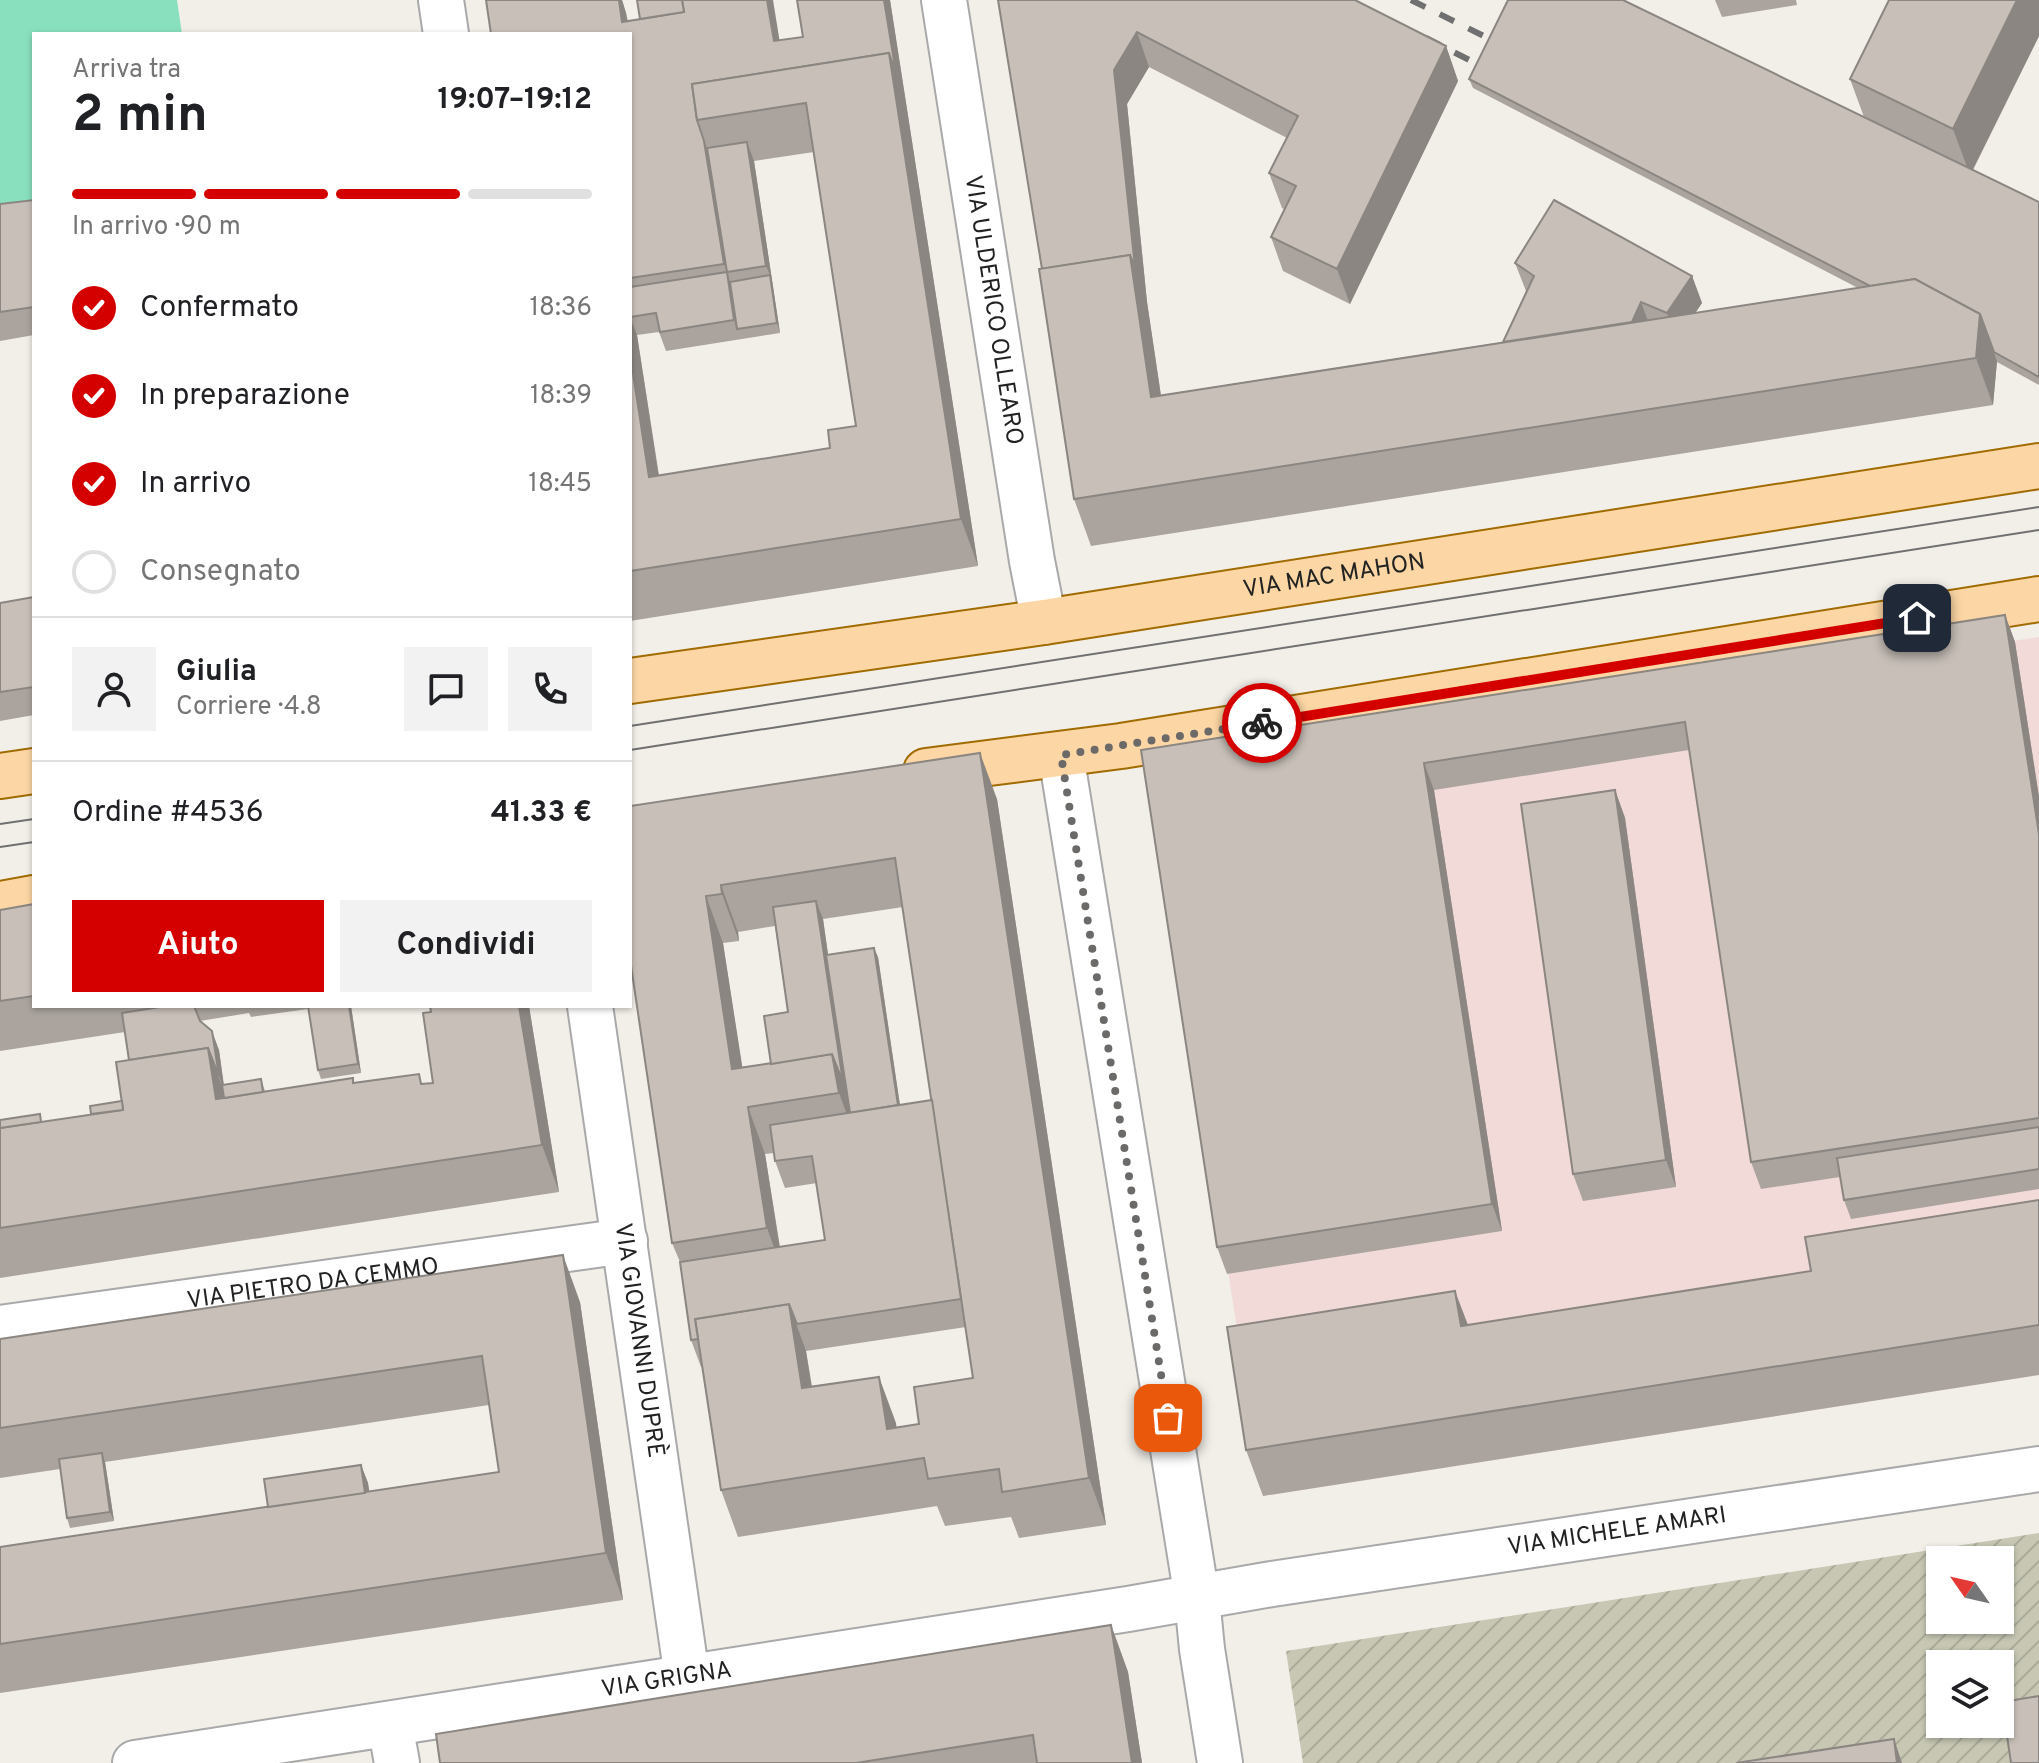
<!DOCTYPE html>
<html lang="it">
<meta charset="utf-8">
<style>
:root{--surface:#fff;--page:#f2f2f2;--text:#202124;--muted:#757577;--line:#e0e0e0;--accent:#d40000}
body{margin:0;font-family:Overpass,sans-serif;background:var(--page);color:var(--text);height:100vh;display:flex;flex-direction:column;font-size:30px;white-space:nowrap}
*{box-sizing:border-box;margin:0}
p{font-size:26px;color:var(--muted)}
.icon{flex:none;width:44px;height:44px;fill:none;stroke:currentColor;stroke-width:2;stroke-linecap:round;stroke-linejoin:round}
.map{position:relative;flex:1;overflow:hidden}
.panel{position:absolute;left:32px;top:32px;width:600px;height:976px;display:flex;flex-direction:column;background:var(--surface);border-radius:0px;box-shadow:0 2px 6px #0004}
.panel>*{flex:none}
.needle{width:52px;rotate:304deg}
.buttons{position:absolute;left:1926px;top:1546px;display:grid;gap:16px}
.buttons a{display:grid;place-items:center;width:88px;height:88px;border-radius:0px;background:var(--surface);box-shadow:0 2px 6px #0004;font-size:40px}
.pin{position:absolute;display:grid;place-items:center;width:68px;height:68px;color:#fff;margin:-34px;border-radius:16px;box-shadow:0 4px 12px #0006}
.courier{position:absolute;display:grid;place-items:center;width:80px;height:80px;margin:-40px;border:6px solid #d40000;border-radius:50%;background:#fff;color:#222;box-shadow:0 2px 10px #0007}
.overview em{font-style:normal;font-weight:700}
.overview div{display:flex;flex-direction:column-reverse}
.overview{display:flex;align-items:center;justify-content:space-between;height:136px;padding:0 40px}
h1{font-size:52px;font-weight:700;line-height:60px}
.bar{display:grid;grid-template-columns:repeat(4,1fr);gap:12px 8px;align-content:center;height:96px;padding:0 40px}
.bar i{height:10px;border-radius:6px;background:var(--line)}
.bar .on{background:var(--accent)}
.bar p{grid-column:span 4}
.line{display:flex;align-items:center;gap:20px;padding:0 40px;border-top:2px solid var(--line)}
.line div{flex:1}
.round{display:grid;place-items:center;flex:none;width:84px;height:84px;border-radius:0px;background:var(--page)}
ol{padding:0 40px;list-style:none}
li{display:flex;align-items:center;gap:24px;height:88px}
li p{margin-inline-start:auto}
li .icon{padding:8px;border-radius:50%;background:var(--accent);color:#fff;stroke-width:4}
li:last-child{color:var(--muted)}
li i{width:44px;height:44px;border:4px solid var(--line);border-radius:50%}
.primary-button{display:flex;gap:16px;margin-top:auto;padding:16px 40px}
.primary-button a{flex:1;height:92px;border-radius:0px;background:var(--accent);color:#fff;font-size:32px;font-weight:700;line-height:92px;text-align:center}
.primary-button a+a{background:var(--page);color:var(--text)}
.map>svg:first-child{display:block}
.commercial{fill:#f2dad9}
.construction{fill:url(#construction-furrows);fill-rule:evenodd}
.pitch{fill:#88e0be}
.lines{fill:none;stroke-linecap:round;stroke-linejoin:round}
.minor-casing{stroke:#a9a9a9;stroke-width:48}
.major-casing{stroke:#a06b00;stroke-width:48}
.minor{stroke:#fff;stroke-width:44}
.major{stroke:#fcd6a4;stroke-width:44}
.tram{stroke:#707070;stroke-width:2}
.rail{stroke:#707070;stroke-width:6;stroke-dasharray:16 16;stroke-linecap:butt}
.wall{fill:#aba49e;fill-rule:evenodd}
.shaded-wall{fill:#8b8681}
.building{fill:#c7bfb8;stroke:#8b8681;stroke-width:2}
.done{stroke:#6b6a68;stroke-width:8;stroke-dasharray:0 14.4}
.route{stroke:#d40000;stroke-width:10}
.labels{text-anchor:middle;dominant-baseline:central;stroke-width:8;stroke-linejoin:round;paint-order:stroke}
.street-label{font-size:24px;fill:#222;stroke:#fff}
</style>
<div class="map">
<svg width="2039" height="1763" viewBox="0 0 2039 1763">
<defs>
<pattern id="construction-furrows" width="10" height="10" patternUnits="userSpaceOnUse" patternTransform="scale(2)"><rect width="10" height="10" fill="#c7c7b4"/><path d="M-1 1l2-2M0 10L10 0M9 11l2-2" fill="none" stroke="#abab9a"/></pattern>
</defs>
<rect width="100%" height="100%" fill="#f2efe9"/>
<path class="commercial" d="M2039,637V1375L1263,1496L1151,777Z"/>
<path class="construction" d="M2039,1533V1763H1303L1286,1651ZM1940,1560H2000V1620H1940ZM1940,1664H2000V1724H1940Z"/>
<path class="pitch" d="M0,0H177L182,34H34V216L0,221Z"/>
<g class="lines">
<defs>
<g id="minor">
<path d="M441,0L446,34"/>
<path id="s1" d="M944,0L1032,561L1044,622"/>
<path d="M1061,755L1197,1598L1202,1649L1220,1763"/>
<path id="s2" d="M590,1006L687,1677"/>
<path id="s3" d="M0,1328L625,1241"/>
<path d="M390,1724L397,1763"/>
<path id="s4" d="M135,1763L1128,1609L1272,1584L2039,1469"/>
</g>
<g id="major">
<path id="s5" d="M630,681L1044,622L2039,466"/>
<path d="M926,771L1121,746L2039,599"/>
<path d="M0,776L34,771"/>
<path d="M0,904L34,898"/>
</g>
</defs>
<use href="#minor" class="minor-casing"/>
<use href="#major" class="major-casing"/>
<use href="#minor" class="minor"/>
<use href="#major" class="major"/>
<g class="tram">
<path d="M630,726L2039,507"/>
<path d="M630,750L2039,530"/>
<path d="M0,824L34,819"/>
<path d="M0,847L34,842"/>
</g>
<g class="rail">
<path d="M1411,0L1496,42"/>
<path d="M1426,38L1483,67"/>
</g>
</g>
<g class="wall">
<path d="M486,0H622L626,13L628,21L779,40L803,37L797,0H890L978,566L630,621V34ZM814,152L856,426L830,448L659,475L637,335L659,332L666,351L780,333L754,161Z"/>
<path d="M998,0L1446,46L1458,81L1350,304L1283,271L1271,237L1284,209L1282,208L1269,173L1287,138L1149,67L1127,104L1147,302L1161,395L1503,342L1526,291L1515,263L1692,276L1702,303L1695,313L1858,288L1473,88L1469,79L1864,117L1850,79L2039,0V36L1973,170L2039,202V385L1997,362L1993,405L1091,546L1074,499L1042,269Z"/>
<path d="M1715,0H1796L1797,5L1722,17Z"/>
<path d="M34,200V335L0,341V204Z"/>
<path d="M34,597V715L0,721V603Z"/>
<path d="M2005,615L2015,642L2039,797V1189L1851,1219L1844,1200L1840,1177L1761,1189L1751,1162L1689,750L1434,790L1502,1231L1227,1274L1217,1247L1141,750Z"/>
<path d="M1615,790L1625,818L1676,1187L1583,1201L1573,1174Z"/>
<path d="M997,799L1106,1525L1019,1538L1011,1517L945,1526L937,1506L738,1537L721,1490L702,1367H701L691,1340L680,1262L672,1243L630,806ZM903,907L932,1100L900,1105L878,957L828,955L823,919ZM775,926L788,1012L771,1064L742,1068L723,943L739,941L738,932ZM774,1153L775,1161L785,1188L817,1183L825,1240L780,1247L765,1154ZM966,1327L973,1378L919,1424L896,1428L879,1377L812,1386L806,1351Z"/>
<path d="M34,904V1006H351L361,1073L321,1079L318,1070L308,1009L251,1017L249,1013L200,1021L219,1050L224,1085L261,1079L265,1091L355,1083L419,1074L422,1084L433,1083L430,1006H529L559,1192L0,1278V1120L42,1122L91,1114L122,1101L129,1060L125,1032L0,1051V910Z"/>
<path d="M2039,1200V1375L1263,1496L1246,1450L1468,1325L1811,1271Z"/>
<path d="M580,1302L623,1600L0,1693V1547L268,1507L361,1465L368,1483L369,1492L499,1472L489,1405L105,1462L114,1521L70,1528L67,1518L60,1469L0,1478V1339Z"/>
<path d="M1111,1625L1128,1672L1142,1763H440Z"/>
</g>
<g class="shaded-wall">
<path d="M619,0H622L626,13L629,34L622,22Z"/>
<path d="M767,0H773L784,68L774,41Z"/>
<path d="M884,0H890L978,566L961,519L889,53Z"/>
<path d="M2017,0H2039V36L1970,175L1953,129Z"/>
<path d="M1137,32L1149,67L1127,104L1147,302L1168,444L1151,397L1130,255L1114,70Z"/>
<path d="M1446,46L1458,81L1350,304L1337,269Z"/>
<path d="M704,141L714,167L727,272L724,264Z"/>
<path d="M747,142L754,161L780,333L777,323L770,275L766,266Z"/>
<path d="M727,272L733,291L737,329L734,320Z"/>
<path d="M1692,276L1702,303L1677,340L1667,313Z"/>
<path d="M1641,302L1651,329L1622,345Z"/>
<path d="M1980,314L1997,361L1993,405L1976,358Z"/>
<path d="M630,317L637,335L666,524L649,477L630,354Z"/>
<path d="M2005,615L2015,642L2039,797V834Z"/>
<path d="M980,753L997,799L1106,1525L1089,1478Z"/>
<path d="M1424,763L1434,790L1502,1231L1492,1204Z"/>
<path d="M1615,790L1625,818L1676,1187L1666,1160Z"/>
<path d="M721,885L738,932L739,941L722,894Z"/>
<path d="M706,896L723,943L750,1116L732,1069Z"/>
<path d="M816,901L823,919L849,1101L853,1131L839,1093L832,1054Z"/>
<path d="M874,948L878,957L904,1133L901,1123Z"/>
<path d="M349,1006H351L361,1073L358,1064Z"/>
<path d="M519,1006H529L559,1192L542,1145Z"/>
<path d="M212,1031L219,1050L225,1095L219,1076Z"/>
<path d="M208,1048L225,1095L232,1136L216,1099Z"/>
<path d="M748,1107L765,1154L784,1275L767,1228Z"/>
<path d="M563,1255L580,1302L623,1600L606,1553Z"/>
<path d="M1455,1291L1473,1338L1461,1326Z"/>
<path d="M789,1304L806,1351L819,1435L802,1388Z"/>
<path d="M879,1377L896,1423L901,1462L887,1429Z"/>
<path d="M102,1453L105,1462L114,1521L110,1512Z"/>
<path d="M361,1465L368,1483L377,1541L370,1522Z"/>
<path d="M1111,1625L1128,1672L1142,1763H1132Z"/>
<path d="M1894,1739L1902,1763H1897Z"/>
</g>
<g class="building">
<path d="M486,0H619L622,22L684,12L682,0H767L774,41L803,37L797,0H884L896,73L889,53L692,84L697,120L704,141L724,264L630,278V34H491Z"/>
<path d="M637,0H682L684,12L640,19Z"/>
<path d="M998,0H1355L1446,46L1337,269L1271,237L1296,186L1269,173L1298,116L1137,32L1114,70L1135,267L1130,255L1042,269Z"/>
<path d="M1508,0H1623L2039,202V377L1994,352L1980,314L1915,279L1870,286L1469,79Z"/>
<path d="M1889,0H2017L1953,129L1850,79Z"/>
<path d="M889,53L961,519L630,571V354L649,477L830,448L828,430L856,426L806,103L697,120L692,84Z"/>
<path d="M747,142L766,266L727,272L707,148Z"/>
<path d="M34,200V307L0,312V204Z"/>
<path d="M1554,200L1692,276L1667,313L1641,302L1632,322L1503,342L1534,276L1515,263Z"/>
<path d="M1130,255L1151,397L1915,279L1980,314L1976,358L1074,499L1039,269Z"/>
<path d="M727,272L734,320L660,332L656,313L630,317V287Z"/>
<path d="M770,275L777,323L737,329L730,282Z"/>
<path d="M34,597V687L0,692V603Z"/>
<path d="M2005,615L2039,834V1118L1751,1162L1685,722L1424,763L1492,1204L1217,1247L1141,750Z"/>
<path d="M980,753L1089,1478L1002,1492L999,1469L928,1479L924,1458L721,1490L695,1319L789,1304L802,1388L879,1377L887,1429L919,1424L914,1387L973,1378L895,858L721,885L722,894L706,896L732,1069L832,1054L839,1093L748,1107L767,1228L672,1243L630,959V806Z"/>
<path d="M1615,790L1666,1160L1573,1174L1521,804Z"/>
<path d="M816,901L843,1082L832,1054L771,1064L764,1016L788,1012L773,907Z"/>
<path d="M34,904V996L0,1001V910Z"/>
<path d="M874,948L898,1105L850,1113L826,955Z"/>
<path d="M166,1006H194L200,1021L212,1031L219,1076L208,1048L129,1060L122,1013Z"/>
<path d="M308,1006H349L358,1064L318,1070Z"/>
<path d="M430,1006H519L542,1145L0,1228V1128L123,1110L116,1062L208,1048L216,1099L353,1078V1083L419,1074L421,1084L433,1083L423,1013L431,1012Z"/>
<path d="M261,1079L263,1092L224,1098L222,1085Z"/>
<path d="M932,1100L961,1299L797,1324L789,1304L695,1319L698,1339L691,1340L680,1262L825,1240L812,1156L775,1161L770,1125Z"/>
<path d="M122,1101L123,1110L91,1114L90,1106Z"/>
<path d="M40,1114L41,1122L0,1128V1120Z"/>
<path d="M2039,1127V1169L1844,1200L1837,1158Z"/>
<path d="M2039,1200V1325L1246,1450L1227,1327L1455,1291L1461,1326L1811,1271L1805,1237Z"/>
<path d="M563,1255L606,1553L0,1644V1547L499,1472L482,1356L0,1428V1339Z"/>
<path d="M102,1453L110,1512L67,1518L59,1459Z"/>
<path d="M361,1465L365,1493L268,1507L264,1479Z"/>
<path d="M1111,1625L1132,1763H1037L1033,1735L856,1763H440L436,1734Z"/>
<path d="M2039,1696V1763H2011L2002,1702Z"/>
<path d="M1894,1739L1897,1763H1736Z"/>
</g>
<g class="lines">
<path class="done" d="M1168,1418L1061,755L1262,723"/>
<path class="route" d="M1262,723L1917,618"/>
</g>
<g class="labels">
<g class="street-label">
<text stroke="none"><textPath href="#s1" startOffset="314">VIA ULDERICO OLLEARO</textPath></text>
<text stroke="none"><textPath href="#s5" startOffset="712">VIA MAC MAHON</textPath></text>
<text stroke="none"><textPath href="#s3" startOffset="316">VIA PIETRO DA CEMMO</textPath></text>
<text stroke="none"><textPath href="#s2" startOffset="338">VIA GIOVANNI DUPRÈ</textPath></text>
<text stroke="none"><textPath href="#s4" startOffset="1500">VIA MICHELE AMARI</textPath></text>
<text stroke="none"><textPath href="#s4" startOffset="538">VIA GRIGNA</textPath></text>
</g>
</g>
</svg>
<div class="buttons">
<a><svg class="needle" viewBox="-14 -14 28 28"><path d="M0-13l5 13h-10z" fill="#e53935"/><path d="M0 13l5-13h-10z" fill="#757577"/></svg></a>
<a><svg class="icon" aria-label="layers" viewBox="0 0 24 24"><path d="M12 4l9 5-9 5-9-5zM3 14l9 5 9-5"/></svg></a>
</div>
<div class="pin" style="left:1168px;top:1418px;background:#ea580c"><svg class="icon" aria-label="bag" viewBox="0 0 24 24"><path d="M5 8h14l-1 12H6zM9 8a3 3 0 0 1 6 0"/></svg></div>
<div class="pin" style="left:1917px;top:618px;background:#1f2937"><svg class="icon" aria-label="home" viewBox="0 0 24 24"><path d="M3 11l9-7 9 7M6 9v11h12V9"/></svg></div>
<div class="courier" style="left:1262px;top:723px"><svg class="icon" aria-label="bike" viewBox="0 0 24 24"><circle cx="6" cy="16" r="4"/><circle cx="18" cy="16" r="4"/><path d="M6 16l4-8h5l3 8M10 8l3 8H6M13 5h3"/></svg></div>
<section class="panel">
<div class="overview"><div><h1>2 min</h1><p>Arriva tra</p></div><em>19:07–19:12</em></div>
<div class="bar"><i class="on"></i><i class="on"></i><i class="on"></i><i></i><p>In arrivo · 90 m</p></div>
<ol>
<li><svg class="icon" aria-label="check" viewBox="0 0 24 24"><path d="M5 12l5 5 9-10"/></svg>Confermato<p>18:36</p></li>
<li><svg class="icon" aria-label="check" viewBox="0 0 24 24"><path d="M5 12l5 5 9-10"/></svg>In preparazione<p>18:39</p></li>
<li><svg class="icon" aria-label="check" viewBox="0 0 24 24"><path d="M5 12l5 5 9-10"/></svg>In arrivo<p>18:45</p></li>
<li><i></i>Consegnato</li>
</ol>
<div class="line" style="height:144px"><a class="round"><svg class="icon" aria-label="person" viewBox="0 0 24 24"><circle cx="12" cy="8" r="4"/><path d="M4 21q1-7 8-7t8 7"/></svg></a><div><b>Giulia</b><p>Corriere · 4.8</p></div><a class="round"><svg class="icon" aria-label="chat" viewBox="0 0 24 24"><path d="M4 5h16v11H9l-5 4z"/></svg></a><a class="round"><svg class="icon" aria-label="phone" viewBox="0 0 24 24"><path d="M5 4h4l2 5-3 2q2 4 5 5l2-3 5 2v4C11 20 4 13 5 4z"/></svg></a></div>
<div class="line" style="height:104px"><div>Ordine #4536</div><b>41.33 €</b></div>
<div class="primary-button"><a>Aiuto</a><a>Condividi</a></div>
</section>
</div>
